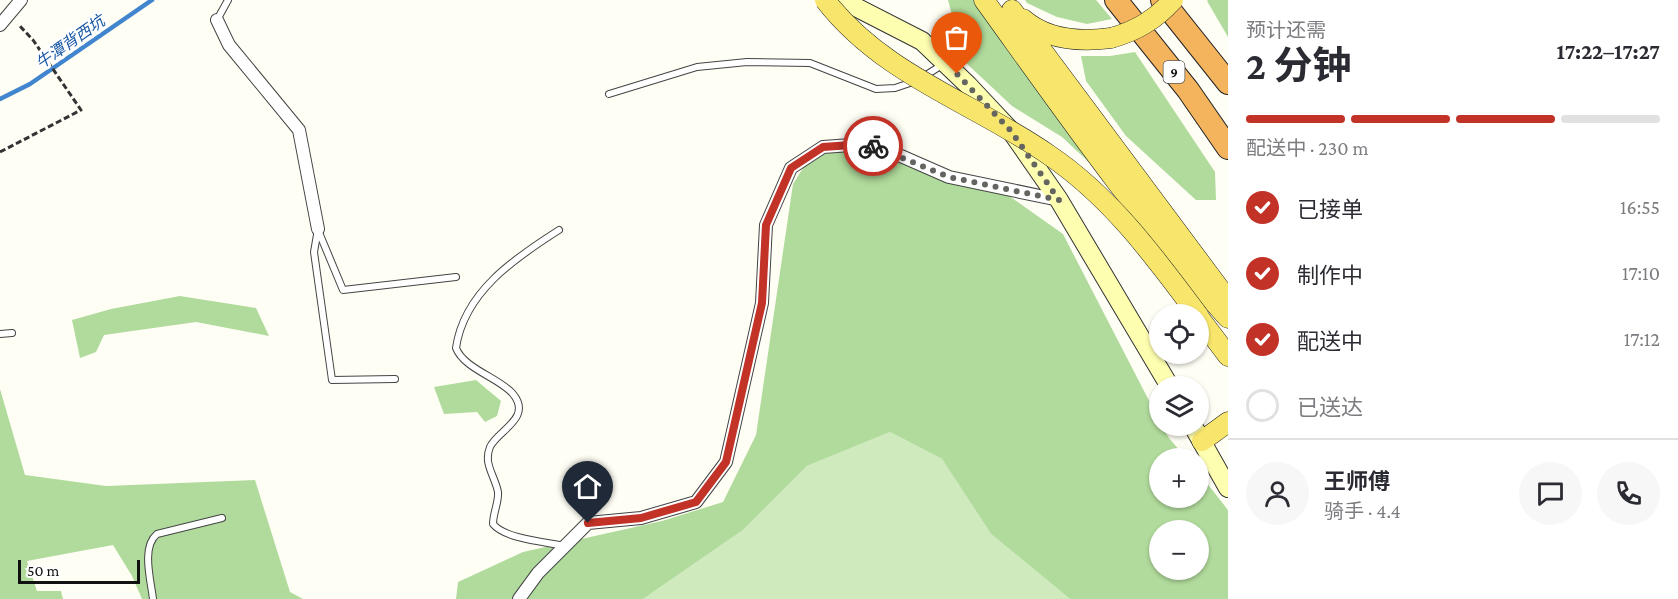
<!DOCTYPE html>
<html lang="zh">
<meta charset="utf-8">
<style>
:root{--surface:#fff;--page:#f7f7f7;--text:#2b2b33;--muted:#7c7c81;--line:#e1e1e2;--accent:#c23227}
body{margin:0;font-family:"Crimson Pro","Noto Sans SC",serif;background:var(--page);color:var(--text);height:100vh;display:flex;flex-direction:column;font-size:22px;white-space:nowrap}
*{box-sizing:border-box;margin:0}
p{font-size:20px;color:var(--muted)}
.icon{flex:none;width:33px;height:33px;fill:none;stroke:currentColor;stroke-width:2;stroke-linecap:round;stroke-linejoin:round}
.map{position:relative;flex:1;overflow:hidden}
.panel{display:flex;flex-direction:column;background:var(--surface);width:450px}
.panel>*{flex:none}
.fabs{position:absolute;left:1149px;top:304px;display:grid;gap:12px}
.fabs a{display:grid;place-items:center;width:60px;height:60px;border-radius:50%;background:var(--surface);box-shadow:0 2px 4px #0004;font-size:30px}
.scale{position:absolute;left:18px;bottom:15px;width:122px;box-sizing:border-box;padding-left:6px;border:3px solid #111;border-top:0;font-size:16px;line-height:21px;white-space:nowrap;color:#111;-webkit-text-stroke:4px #fff;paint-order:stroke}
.pin{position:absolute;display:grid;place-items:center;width:51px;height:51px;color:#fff;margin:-62px -26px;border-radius:50% 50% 50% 0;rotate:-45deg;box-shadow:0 0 6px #0007}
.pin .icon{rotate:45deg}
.courier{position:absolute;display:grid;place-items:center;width:60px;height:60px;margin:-30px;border:4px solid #c23227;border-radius:50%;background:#fff;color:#222;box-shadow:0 2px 8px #0007}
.overview em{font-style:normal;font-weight:700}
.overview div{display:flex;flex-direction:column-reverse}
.overview{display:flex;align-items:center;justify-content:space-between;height:102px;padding:0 18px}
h1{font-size:39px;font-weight:700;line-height:45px}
.bar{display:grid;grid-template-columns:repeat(4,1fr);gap:9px 6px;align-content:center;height:72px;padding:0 18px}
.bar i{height:8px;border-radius:4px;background:var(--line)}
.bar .current{background:var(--accent)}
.bar p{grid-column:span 4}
.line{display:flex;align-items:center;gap:15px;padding:0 18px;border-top:2px solid var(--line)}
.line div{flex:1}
.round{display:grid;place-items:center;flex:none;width:63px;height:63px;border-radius:32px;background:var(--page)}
ol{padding:0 18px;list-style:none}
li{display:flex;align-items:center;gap:18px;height:66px}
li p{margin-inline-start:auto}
li .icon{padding:6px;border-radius:50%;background:var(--accent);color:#fff;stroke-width:4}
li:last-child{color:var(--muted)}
li i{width:33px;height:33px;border:3px solid var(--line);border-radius:50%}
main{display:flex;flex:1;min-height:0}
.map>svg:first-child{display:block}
.green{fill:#cfeabd}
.forest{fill:#b1db9c;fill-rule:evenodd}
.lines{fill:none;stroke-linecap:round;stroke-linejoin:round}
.stream{stroke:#4085ce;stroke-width:4.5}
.lane-casing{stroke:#444;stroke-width:8}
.street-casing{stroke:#444;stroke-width:14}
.secondary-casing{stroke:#333;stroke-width:20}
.primary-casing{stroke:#222;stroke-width:21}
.highway-casing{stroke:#222;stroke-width:24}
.path{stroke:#333;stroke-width:3;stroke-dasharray:6 3;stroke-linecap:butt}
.lane{stroke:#fff;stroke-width:6}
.street{stroke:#fff;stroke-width:12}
.secondary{stroke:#fefeb0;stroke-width:18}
.primary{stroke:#f8e66c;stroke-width:20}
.highway{stroke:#f4b45e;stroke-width:22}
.primary-bridge-casing{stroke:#222;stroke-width:21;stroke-linecap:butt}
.primary-bridge{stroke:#f8e66c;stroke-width:20}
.done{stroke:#646461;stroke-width:6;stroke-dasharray:0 10.8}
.route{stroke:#c23227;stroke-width:8}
.labels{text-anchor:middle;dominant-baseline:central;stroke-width:6;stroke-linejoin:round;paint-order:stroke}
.shield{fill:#fff;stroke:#585858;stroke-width:1.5}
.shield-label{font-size:14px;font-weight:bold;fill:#111}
.water-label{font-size:16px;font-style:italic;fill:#1857a4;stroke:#fff}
</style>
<main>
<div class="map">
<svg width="1228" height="599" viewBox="0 0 1228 599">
<rect width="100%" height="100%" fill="#fffef5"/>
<path class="green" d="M890,432L942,459L991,534L1070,599H643L743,530L807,466Z"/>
<g class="forest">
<path d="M948,0H988L1094,167L1062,137L1012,106L964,61Z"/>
<path d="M1025,0H1096L1112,19L1087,24L1057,17L1027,3Z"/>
<path d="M1208,0H1228V37L1207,1Z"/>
<path d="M1135,52L1215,172L1216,200H1196L1126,136L1086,81L1081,56H1110Z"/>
<path d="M815,149L902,153L995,186L1063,234L1159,420L1160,426H1162L1169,438L1187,459H1160V498H1198L1199,473L1228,510V599H1070L991,534L942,459L890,432L807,466L743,530L643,599H456L458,582L523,552L662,521L723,502L756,435L793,184ZM1160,531H1198V570H1160Z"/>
<path d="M180,296L256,308L269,336L196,322L104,335L96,352L80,358L72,320L111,309Z"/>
<path d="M476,380L501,401L497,416L485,422L477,412L444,414L434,387Z"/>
<path d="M0,389L25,475L106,486L255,480L290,592L303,599H142L132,576L113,545L27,561L37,591H61L63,599H0Z"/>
</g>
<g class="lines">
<path class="stream" d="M0,99L30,84L152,0"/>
<defs>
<g id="lane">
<path d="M217,20L228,0"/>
<path d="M923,77L942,65"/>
<path d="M609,94L697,67L747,62L810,63L876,89L895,88L913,82"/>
<path d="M318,229L314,252L332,380L395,379"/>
<path d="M318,230L343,290L456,277"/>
<path d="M559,230C515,258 464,292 456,348C464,369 500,378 513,394C533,418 497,431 490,447C483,464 495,476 498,492C499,502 493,513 493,524C505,539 546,542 565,546"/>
<path d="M0,334L12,333"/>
<path d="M153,599C151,581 141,547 157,534L222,518"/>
</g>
<g id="street">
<path d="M217,20L229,45L299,130L318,229"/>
<path d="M0,25L21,0"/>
<path d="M519,599L538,573L588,523L641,518L696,502L726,462L762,303L766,225L791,168L823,147L865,144L901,156L949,177L1059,200"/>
</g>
<g id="secondary">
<path d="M842,0L922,41L968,85L1011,131L1059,200L1170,387"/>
<path d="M1193,426L1228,488"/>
</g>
<g id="primary">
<path d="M984,0C1062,108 1139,219 1228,318"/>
<path d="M1012,10L1228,300"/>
<path d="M1023,19C1047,40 1081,42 1111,38"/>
<path d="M1198,316L1228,356"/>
<path d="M1202,441L1228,422"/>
</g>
<g id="highway">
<path d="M1116,0L1188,90L1228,148"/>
<path d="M1162,0L1228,83"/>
</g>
</defs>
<use href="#lane" class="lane-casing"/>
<use href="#street" class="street-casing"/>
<use href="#secondary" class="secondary-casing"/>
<use href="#primary" class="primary-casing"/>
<use href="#highway" class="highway-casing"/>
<path class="path" d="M0,152L81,110L33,40L18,24"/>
<use href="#lane" class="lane"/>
<use href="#street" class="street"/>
<use href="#secondary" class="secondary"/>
<use href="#primary" class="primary"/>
<use href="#highway" class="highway"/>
<defs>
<g id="primary-bridge">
<path d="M825,0C884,76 973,102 1049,155C1111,197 1154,256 1198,315"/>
<path d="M1111,38C1136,31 1155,20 1173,0"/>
</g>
</defs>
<use href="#primary-bridge" class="primary-bridge-casing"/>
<use href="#primary-bridge" class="primary-bridge"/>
</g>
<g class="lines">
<path class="done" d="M873,146L949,177L1059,200L1011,131L957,74"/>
<path class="route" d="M588,523L641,518L696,502L726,462L762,303L766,225L791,168L823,147L865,144L873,146"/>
</g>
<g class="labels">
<rect class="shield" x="1163.5" y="61" width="21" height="22" rx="4.5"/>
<g class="shield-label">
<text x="1174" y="72">9</text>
</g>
<g class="water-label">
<text transform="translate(70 42) rotate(-35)">牛潭背西坑</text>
</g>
</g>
</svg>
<div class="fabs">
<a><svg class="icon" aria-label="locate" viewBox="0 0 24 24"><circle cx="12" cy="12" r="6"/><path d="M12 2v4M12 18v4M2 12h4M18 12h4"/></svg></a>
<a><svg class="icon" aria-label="layers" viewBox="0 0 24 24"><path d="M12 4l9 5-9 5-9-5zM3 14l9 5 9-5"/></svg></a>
<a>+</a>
<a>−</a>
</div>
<div class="scale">50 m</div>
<div class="pin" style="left:957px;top:74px;background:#ea580c"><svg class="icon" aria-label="bag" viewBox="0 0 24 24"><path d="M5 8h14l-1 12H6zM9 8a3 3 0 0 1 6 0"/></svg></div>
<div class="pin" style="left:588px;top:523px;background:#1f2937"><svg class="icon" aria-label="home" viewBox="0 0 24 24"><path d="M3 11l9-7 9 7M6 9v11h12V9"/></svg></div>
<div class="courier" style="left:873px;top:146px"><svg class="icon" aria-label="bike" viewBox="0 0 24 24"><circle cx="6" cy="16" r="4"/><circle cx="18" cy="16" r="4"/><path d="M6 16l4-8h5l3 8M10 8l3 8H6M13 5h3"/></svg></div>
</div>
<section class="panel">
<div class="overview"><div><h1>2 分钟</h1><p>预计还需</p></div><em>17:22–17:27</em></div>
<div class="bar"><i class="current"></i><i class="current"></i><i class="current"></i><i></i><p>配送中 · 230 m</p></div>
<ol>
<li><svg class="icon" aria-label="check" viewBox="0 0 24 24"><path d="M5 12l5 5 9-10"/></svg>已接单<p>16:55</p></li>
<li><svg class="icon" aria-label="check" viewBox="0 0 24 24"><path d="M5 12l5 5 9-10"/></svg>制作中<p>17:10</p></li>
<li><svg class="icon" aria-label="check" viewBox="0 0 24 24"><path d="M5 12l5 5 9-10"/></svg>配送中<p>17:12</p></li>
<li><i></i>已送达</li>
</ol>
<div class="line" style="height:108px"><a class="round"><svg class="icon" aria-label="person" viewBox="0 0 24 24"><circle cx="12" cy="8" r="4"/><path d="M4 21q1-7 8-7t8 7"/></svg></a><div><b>王师傅</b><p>骑手 · 4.4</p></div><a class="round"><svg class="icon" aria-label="chat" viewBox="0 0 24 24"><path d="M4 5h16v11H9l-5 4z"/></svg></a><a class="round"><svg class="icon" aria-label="phone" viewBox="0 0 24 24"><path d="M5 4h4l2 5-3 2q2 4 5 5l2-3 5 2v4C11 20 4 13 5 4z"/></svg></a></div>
</section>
</main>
